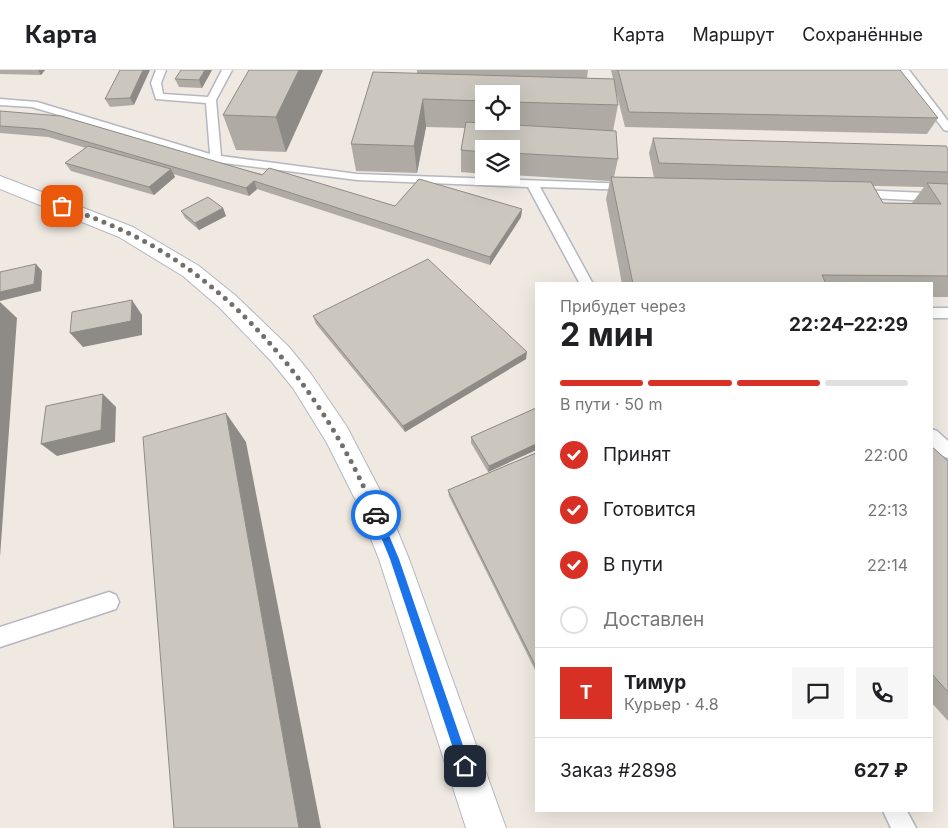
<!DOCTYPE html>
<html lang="ru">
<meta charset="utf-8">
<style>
:root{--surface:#fff;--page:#f6f6f6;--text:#202124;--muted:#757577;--line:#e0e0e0;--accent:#d93025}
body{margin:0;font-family:Inter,sans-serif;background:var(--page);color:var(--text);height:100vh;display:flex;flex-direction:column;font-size:19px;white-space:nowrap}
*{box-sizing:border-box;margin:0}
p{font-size:16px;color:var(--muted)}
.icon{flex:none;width:28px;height:28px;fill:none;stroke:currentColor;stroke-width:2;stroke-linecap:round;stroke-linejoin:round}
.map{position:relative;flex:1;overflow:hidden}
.details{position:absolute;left:535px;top:212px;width:398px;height:530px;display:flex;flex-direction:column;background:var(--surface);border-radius:0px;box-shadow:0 5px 20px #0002}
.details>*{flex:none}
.controls{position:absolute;left:475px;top:15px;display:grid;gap:10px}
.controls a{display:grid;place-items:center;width:45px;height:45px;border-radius:0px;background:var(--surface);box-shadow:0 5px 20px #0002;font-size:25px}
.pin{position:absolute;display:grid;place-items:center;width:42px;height:42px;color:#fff;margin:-21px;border-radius:10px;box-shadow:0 2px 8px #0006}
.courier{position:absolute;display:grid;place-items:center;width:50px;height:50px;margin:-25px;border:4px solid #1a73e8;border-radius:50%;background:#fff;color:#222;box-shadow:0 1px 6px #0007}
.summary em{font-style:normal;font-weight:700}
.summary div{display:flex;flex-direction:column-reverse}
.summary{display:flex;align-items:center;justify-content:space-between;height:85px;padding:0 25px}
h1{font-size:32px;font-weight:700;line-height:38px}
.bar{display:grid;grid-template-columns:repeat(4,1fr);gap:8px 5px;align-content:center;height:60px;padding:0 25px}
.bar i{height:6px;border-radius:4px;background:var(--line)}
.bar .on{background:var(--accent)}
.bar p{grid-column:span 4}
.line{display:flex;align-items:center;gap:12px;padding:0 25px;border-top:1px solid var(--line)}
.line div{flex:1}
.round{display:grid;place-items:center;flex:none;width:52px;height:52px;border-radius:0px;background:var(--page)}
ol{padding:0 25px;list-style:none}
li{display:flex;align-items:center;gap:15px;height:55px}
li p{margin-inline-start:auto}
li .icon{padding:5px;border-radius:50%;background:var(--accent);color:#fff;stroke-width:4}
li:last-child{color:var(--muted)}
li i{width:28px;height:28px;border:2px solid var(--line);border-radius:50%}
header{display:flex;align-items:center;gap:30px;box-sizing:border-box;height:70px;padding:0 25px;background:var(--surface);border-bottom:1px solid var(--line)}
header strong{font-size:24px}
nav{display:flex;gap:28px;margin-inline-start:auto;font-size:18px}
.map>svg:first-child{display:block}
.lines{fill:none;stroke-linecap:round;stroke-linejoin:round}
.service-casing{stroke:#b4b7c1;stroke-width:3}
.tertiary-casing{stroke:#b4b7c1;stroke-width:2}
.service{fill:#fff;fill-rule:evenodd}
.tertiary{fill:#fff;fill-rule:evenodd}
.wall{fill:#afaba4;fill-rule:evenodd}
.shaded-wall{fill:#8e8b86}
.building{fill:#cbc7bf;stroke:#8e8b86}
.route{fill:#1a73e8}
.done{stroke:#726f6d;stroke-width:5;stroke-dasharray:0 9}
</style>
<header>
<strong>Карта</strong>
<nav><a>Карта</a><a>Маршрут</a><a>Сохранённые</a></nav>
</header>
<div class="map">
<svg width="948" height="758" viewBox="0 0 948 758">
<rect width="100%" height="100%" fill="#efe9e1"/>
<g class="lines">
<defs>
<g id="service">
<path d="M156,0H166L161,13L163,24L208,27L222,0H232L216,30L221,86L357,104L631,114L637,117L631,120L540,117L593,214H580L528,117L357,110L216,92L32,37L0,35V29L37,32L210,84L206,33L156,29L151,13Z"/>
<path d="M899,0H909L948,51V61L944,60Z"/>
<path d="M858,120L948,124V132L854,127L852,124L854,121Z"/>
<rect x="931" y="238" width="17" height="10"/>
<path d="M931,359L937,361L948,371V388L942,386L931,376Z"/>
<path d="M109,522L116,525L119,532L116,539L0,577V557Z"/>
<path d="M883,741H907L916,758H891Z"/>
</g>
<path id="tertiary" d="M0,106L133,157L199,196L236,226L289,277L311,304L347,357L384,428L409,489L506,758H466L379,489L356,431L327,373L293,318L271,291L220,238L183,206L119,167L0,119Z"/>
</defs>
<use href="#service" class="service-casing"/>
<use href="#tertiary" class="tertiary-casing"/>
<use href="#service" class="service"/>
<use href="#tertiary" class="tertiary"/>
</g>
<g class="wall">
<path d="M0,0H45L41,5L0,4Z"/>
<path d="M120,0L134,35L110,37L105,29Z"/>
<path d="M181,0H212L202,18L179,17L175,9Z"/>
<path d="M249,0H323L286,82L236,80L223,45Z"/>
<path d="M417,0H588L587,8L613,9L611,0H900L938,48L927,64L625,57L615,17L618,35L613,61L618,89L614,107L654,108L649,83L653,68L948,79V227H931V214H622L606,129L610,111L511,105V79H484V104L461,102V80L465,58L426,57L417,103L356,101L351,74L417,3ZM484,24H511V51H484ZM873,116H878L924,117L912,133H883Z"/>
<path d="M0,41L395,136L522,139L521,147L490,195L257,119L249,126L173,104L175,107L154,125L71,101L65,93L86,78L48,67L0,63Z"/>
<path d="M223,138L226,146L199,160L185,148L181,141Z"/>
<path d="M313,246L526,289L405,362L316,254Z"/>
<path d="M536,338V380L488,402L471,373V367Z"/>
<path d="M931,376L948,391V651L931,632Z"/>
<path d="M536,383V602L449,426L448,420Z"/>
</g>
<g class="shaded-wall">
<path d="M38,0H45L41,5Z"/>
<path d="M143,0H150L134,35L130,28Z"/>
<path d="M205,0H212L202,18L199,10Z"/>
<path d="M299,0H323L286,82L276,47Z"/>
<path d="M423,29L426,57L417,103L414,76Z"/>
<path d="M171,99L175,107L154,125L149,117Z"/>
<path d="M254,111L257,119L249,126L246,118Z"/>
<path d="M223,138L226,146L199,160L195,153Z"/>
<path d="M522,139L521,147L490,195V187Z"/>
<path d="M36,194L42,201L41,221L0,231V222Z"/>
<path d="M132,230L142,245V265L83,277L70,263Z"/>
<path d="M0,232L17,248L0,487Z"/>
<path d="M527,282L526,289L405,362L403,356Z"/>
<path d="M103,324L116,337L115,372L57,386L41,374Z"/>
<path d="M226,343L246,372L321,758H299Z"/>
<path d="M536,374V380L488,402L489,396Z"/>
</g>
<g class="building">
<path d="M120,0H143L130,28L105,29Z"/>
<path d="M181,0H205L199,10L175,9Z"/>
<path d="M249,0H299L276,47L223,45Z"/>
<path d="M618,0H900L938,48L629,42Z"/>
<path d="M373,2L614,9L618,35L511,32V24H484V31L423,29L414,76L351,74Z"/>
<path d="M0,41L61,46L262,105L269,98L395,136L419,109L522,139L490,187L254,111L246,118L43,59L0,56Z"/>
<path d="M466,52L616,61L618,89L511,83V79H484V82L461,80Z"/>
<path d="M653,68L946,76L948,79V102L659,93Z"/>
<path d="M88,76L171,99L149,117L65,93Z"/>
<path d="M611,107L871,112L883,133L941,134L927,113L948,114V206L822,205L826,214H633Z"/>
<path d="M208,127L223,138L195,153L181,141Z"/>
<path d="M428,189L527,282L403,356L313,246Z"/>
<path d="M36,194L34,214L0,222V202Z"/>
<path d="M132,230L131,251L70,263L72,242Z"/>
<path d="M103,324L101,360L41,374L46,336Z"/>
<path d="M536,338V374L489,396L471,367Z"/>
<path d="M226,343L299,758H174L143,367Z"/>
<path d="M931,376L948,391V622L931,603Z"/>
<path d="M536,383V597L448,420Z"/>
</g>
<path class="route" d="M376,441L379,442L399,489L470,696L469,700L465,701L461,700L459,696L390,489L372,445Z"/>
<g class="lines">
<path class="done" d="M62,136C84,144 105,152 126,162C240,216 329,330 376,445"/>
</g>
</svg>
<div class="controls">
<a><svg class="icon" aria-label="locate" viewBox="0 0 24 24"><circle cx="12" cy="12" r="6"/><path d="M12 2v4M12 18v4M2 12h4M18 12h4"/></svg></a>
<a><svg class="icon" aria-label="layers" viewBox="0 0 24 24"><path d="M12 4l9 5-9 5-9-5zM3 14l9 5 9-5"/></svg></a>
</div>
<div class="pin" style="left:62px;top:136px;background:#ea580c"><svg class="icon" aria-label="bag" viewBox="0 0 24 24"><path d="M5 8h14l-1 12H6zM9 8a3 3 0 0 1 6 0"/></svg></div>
<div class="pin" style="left:465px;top:696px;background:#1f2937"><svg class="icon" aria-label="home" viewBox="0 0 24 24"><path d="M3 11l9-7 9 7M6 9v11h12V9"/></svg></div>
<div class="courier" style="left:376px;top:445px"><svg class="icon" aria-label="car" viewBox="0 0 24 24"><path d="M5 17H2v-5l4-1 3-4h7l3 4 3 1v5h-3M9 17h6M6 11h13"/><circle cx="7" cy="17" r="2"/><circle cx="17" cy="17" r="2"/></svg></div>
<section class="details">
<div class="summary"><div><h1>2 мин</h1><p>Прибудет через</p></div><em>22:24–22:29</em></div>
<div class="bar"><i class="on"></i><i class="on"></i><i class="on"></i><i></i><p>В пути · 50 m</p></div>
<ol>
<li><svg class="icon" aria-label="check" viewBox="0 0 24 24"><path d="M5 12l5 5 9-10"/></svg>Принят<p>22:00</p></li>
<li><svg class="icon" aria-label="check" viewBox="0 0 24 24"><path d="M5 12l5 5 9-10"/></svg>Готовится<p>22:13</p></li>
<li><svg class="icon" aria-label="check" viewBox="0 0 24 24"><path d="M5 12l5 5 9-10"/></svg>В пути<p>22:14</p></li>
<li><i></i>Доставлен</li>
</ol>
<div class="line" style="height:90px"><b class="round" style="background:var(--accent);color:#fff">Т</b><div><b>Тимур</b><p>Курьер · 4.8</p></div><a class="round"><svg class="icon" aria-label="chat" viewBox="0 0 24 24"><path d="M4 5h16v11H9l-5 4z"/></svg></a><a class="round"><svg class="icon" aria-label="phone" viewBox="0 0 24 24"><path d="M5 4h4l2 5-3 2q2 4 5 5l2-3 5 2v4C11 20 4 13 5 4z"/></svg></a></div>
<div class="line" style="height:65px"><div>Заказ #2898</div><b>627 ₽</b></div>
</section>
</div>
